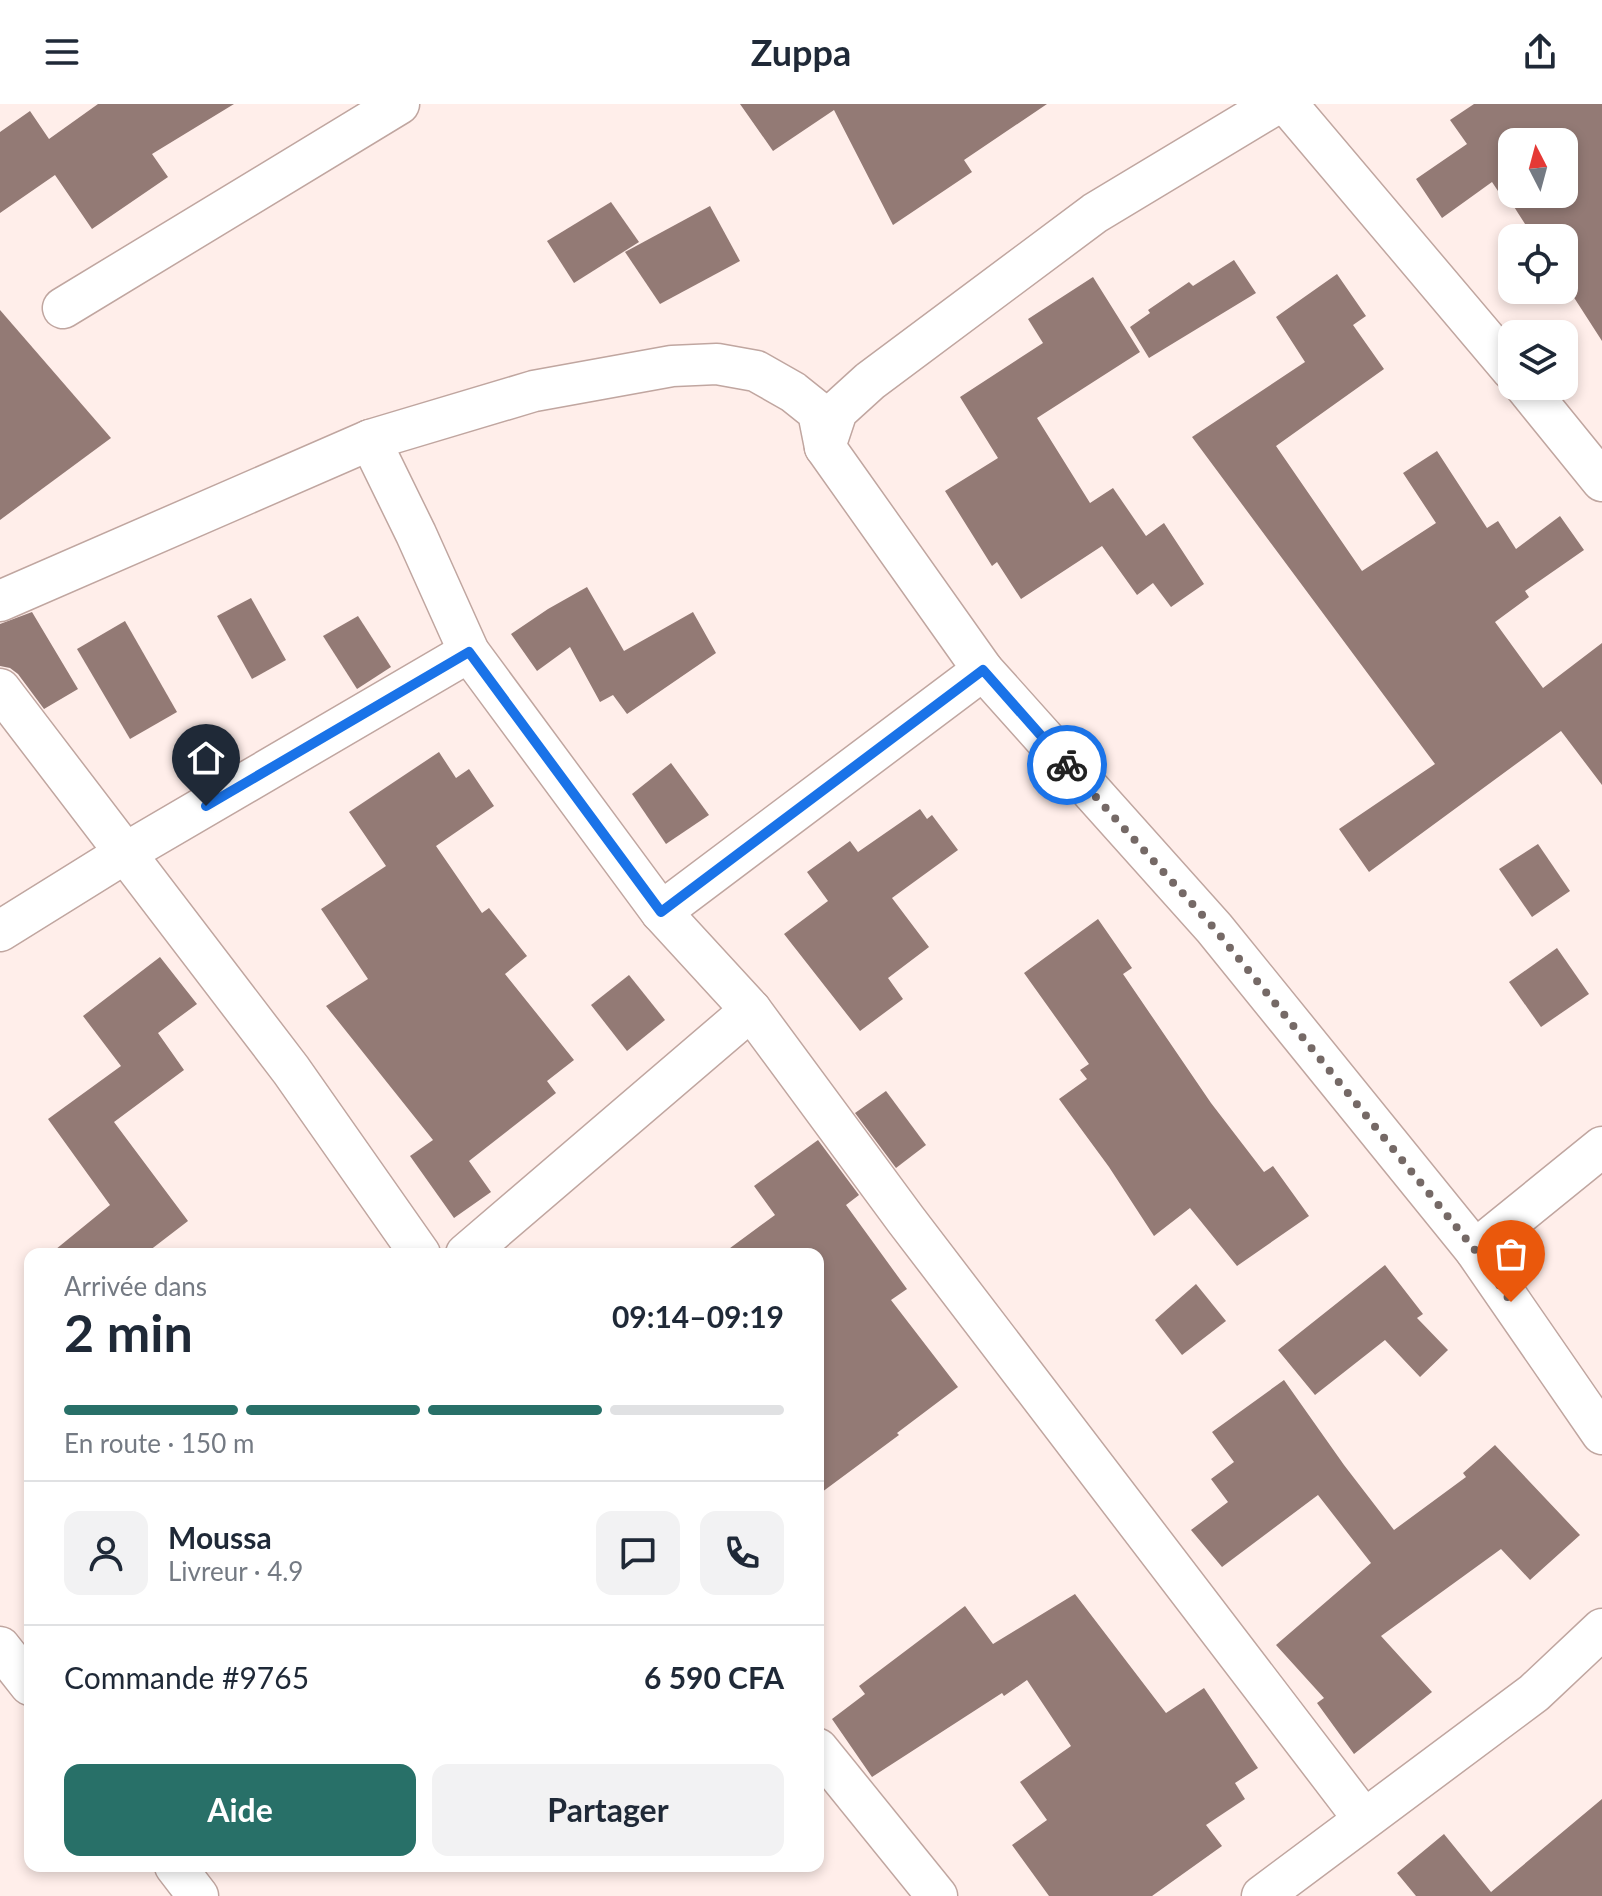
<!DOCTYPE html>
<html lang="fr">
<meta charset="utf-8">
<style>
:root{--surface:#fff;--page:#f2f2f3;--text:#1f2937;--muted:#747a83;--line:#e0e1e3;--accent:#287068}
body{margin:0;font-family:Lato,sans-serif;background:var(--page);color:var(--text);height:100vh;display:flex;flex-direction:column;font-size:30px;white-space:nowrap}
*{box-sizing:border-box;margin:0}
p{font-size:26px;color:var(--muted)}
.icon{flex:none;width:44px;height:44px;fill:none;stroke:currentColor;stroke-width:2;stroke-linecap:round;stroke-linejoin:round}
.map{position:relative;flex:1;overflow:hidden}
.panel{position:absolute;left:24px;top:1144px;width:800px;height:624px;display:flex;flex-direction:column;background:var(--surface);border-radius:16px;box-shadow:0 4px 12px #0003}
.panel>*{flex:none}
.needle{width:52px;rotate:354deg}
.controls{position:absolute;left:1498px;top:24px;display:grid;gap:16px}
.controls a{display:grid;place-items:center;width:80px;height:80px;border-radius:16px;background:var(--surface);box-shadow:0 4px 12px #0003;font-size:40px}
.pin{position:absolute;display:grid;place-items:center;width:68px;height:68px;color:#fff;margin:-82px -34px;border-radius:50% 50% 50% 0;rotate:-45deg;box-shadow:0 0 8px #0007}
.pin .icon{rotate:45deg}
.courier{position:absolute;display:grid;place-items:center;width:80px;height:80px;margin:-40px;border:6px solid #1a73e8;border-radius:50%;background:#fff;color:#222;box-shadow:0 2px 10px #0007}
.headline em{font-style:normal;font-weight:700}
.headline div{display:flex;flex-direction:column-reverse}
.headline{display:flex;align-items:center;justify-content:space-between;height:136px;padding:0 40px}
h1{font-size:52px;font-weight:700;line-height:60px}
.bar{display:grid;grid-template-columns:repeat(4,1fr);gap:12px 8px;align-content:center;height:96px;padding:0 40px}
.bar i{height:10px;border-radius:6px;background:var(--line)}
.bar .active{background:var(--accent)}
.bar p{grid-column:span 4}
.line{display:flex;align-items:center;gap:20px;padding:0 40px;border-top:2px solid var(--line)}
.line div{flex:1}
.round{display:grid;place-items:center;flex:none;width:84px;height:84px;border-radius:16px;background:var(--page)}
.button{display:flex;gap:16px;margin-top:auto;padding:16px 40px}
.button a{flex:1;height:92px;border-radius:16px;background:var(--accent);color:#fff;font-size:32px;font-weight:700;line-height:92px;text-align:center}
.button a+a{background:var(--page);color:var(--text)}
header{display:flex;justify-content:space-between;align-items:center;height:104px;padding:0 40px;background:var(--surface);font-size:36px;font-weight:700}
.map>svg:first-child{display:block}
.building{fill:#937a75;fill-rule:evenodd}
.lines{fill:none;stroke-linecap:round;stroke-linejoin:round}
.street-casing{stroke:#c0a6a0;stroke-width:43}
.street{stroke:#fff;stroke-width:40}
.done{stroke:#756966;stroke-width:8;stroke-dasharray:0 14.4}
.route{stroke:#1a73e8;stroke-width:10}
</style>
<header><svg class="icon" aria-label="menu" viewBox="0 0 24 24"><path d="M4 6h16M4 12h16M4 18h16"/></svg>Zuppa<svg class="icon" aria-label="share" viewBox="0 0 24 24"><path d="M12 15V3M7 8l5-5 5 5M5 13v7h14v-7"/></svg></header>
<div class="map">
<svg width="1602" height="1792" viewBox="0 0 1602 1792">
<rect width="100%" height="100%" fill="#ffeeea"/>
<g class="building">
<path d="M98,0H234L152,50L168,73L92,125L55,71L0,109V28L30,7L49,35Z"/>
<path d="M740,0H1047L964,56L972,68L893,121L834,6L773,47Z"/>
<path d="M1474,0H1602V237L1564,178V134H1534L1502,84L1498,87L1492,78L1442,114L1416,75L1467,40L1450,16ZM1512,38H1564V90H1512Z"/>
<path d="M611,98L639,138L574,179L547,137Z"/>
<path d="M710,102L740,157L660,200L625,148Z"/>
<path d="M1234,156L1256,189L1149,254L1130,223L1150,209L1148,206L1189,178L1193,182Z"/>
<path d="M1337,170L1366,212L1353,221L1384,265L1276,342L1362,467L1436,419L1403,369L1437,347L1487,424L1498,417L1516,445L1560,412L1584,446L1525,487L1529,493L1495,518L1543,584L1602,539V681L1561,627L1369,768L1339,725L1435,660L1192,333L1305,258L1276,213Z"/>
<path d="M1093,173L1140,248L1037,314L1090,399L1113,384L1146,432L1164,419L1204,480L1171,503L1153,479L1137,491L1102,442L1021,495L997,458L992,462L945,387L998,354L960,293L1043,239L1028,215Z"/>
<path d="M0,206L111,334L0,416Z"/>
<path d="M587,483L624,547L693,508L716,549L627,610L613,591L600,598L570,543L537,567L511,530L548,505Z"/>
<path d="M251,494L286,556L252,575L217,512Z"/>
<path d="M32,508L78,585L44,605L18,570L10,564L0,562V520Z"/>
<path d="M358,512L391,563L357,585L323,532Z"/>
<path d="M125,517L177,608L130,635L77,545Z"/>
<path d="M439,648L456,674L469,665L494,702L436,742L482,809L489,804L527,852L505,870L574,956L547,977L556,989L469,1057L491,1088L454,1114L410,1052L433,1036L326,902L368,875L321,805L386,762L349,708Z"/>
<path d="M671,659L709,711L666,740L632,690Z"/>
<path d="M920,705L927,715L932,711L958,746L892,794L929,843L888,874L903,895L860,927L784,830L828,797L807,768L850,737L858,748Z"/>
<path d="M1538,740L1570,787L1532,813L1499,765Z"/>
<path d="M1098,815L1132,864L1123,870L1211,999L1264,1068L1273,1062L1309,1112L1237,1162L1190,1104L1154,1132L1109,1063L1059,995L1087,975L1080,966L1089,960L1024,869Z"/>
<path d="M1557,844L1589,890L1541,923L1509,878Z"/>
<path d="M160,853L197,900L158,929L184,966L114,1018L188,1117L145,1150H50L110,1101L48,1015L121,962L83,912Z"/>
<path d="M629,871L665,916L627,947L591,901Z"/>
<path d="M886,987L926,1041L896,1064L855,1009Z"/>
<path d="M818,1036L859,1091L846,1101L907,1185L891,1196L958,1283L897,1329L899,1331L818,1391V1150H722L775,1111L754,1082Z"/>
<path d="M1385,1161L1423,1210L1417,1214L1448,1246L1420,1273L1385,1236L1315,1291L1278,1246Z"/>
<path d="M1196,1180L1226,1217L1182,1251L1155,1216Z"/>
<path d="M1284,1276L1344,1361L1394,1426L1466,1373L1463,1369L1495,1341L1580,1431L1530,1476L1501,1445L1381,1532L1432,1588L1354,1650L1317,1599L1324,1594L1276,1541L1371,1459L1318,1391L1222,1463L1191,1426L1228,1398L1211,1375L1234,1358L1212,1328Z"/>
<path d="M1075,1490L1166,1609L1204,1584L1258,1664L1235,1679L1245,1695L1206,1721L1222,1742L1152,1792H1049L1012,1741L1047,1716L1020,1678L1071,1642L1027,1576L1004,1592L1002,1589L872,1673L832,1615L865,1590L859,1582L965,1502L993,1540Z"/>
<path d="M1602,1695V1792H1416L1397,1769L1444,1730L1491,1788Z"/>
</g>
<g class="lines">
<defs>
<g id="street">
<path d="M1276,0L1095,109L870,277L837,307L825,343L983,566L1214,824L1475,1146L1602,1330"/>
<path d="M1287,0L1512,266"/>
<path d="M63,204L399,0"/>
<path d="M1525,282L1602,377"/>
<path d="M370,336L416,430L469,548L661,808L751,906L906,1116L1363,1714"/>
<path d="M0,497L370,336L534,287L672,262L717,260L756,267L793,288L818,308L825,343"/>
<path d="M0,585L291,966L420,1150"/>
<path d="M661,808L983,566"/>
<path d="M0,827L127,748L469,548"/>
<path d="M1475,1146L1602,1043"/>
<path d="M466,1150L751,906"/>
<path d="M0,1543L30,1581"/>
<path d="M818,1645L937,1792"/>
<path d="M175,1762L198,1792"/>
<path d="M1262,1792L1534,1589L1602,1525"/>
</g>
</defs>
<use href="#street" class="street-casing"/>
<use href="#street" class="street"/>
</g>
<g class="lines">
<path class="done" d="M1067,661L1214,824L1475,1146L1511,1198"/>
<path class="route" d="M206,702L469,548L661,808L983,566L1067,661"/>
</g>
</svg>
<div class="controls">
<a><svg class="needle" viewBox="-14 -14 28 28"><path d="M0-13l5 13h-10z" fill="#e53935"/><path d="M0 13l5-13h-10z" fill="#747a83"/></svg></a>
<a><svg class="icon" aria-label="locate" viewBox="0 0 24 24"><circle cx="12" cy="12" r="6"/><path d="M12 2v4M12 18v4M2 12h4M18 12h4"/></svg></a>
<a><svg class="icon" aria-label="layers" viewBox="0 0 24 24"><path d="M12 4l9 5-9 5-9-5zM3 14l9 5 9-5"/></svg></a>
</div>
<div class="pin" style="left:1511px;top:1198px;background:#ea580c"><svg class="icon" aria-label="bag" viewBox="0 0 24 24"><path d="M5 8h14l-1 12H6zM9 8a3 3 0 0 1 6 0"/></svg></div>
<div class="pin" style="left:206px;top:702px;background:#1f2937"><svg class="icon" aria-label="home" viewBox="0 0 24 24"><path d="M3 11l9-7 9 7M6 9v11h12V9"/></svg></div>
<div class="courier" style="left:1067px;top:661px"><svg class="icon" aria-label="bike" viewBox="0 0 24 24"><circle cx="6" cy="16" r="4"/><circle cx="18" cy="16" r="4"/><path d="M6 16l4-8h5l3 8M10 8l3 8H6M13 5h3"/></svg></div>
<section class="panel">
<div class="headline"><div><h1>2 min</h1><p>Arrivée dans</p></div><em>09:14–09:19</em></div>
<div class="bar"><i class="active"></i><i class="active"></i><i class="active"></i><i></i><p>En route · 150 m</p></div>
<div class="line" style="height:144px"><a class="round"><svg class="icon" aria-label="person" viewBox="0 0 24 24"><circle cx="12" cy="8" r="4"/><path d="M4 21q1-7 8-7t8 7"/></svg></a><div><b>Moussa</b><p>Livreur · 4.9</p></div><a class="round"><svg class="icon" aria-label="chat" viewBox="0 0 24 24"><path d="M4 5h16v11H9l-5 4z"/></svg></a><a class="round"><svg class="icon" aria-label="phone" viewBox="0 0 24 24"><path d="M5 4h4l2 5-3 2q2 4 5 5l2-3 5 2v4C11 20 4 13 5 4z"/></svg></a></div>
<div class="line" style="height:104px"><div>Commande #9765</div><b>6 590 CFA</b></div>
<div class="button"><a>Aide</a><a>Partager</a></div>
</section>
</div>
